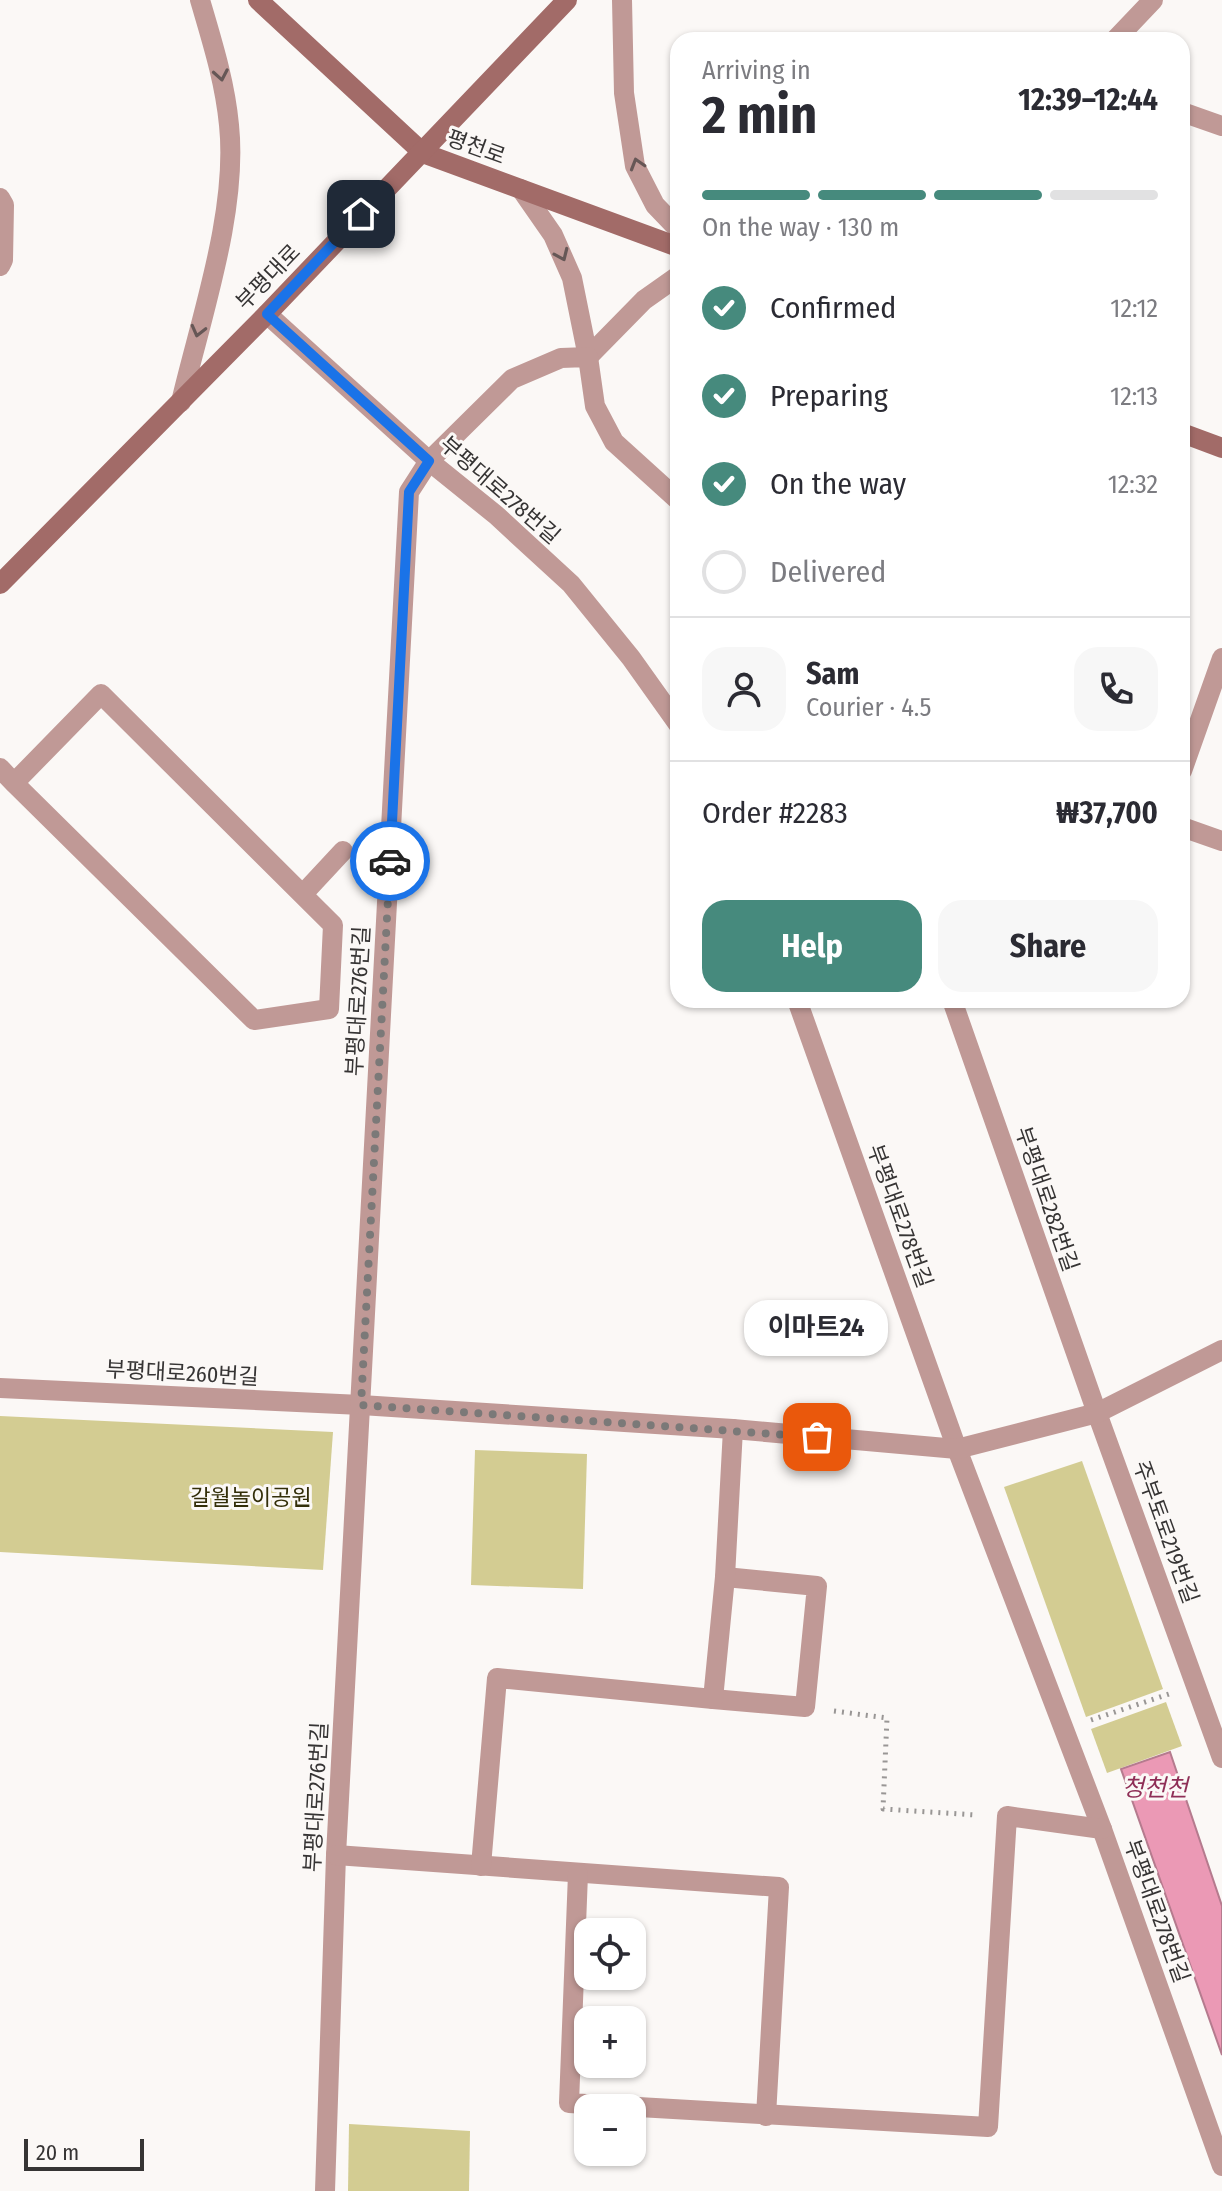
<!DOCTYPE html>
<meta charset="utf-8">
<style>
:root{--surface:#fff;--page:#f7f7f7;--text:#2b2b33;--muted:#7c7c81;--line:#e1e1e2;--accent:#468a7d}
body{margin:0;font-family:"Fira Sans Condensed","Noto Sans KR",sans-serif;background:var(--page);color:var(--text);height:100vh;display:flex;flex-direction:column;font-size:30px;white-space:nowrap}
*{box-sizing:border-box;margin:0}
p{font-size:26px;color:var(--muted)}
.icon{flex:none;width:44px;height:44px;fill:none;stroke:currentColor;stroke-width:2;stroke-linecap:round;stroke-linejoin:round}
.map{position:relative;flex:1;overflow:hidden}
.panel{position:absolute;left:670px;top:32px;width:520px;height:976px;display:flex;flex-direction:column;background:var(--surface);border-radius:24px;box-shadow:0 2px 6px #0004}
.panel>*{flex:none}
.buttons{position:absolute;left:574px;top:1918px;display:grid;gap:16px}
.buttons a{display:grid;place-items:center;width:72px;height:72px;border-radius:16px;background:var(--surface);box-shadow:0 2px 6px #0004;font-size:40px}
.scale{position:absolute;left:24px;bottom:20px;width:120px;box-sizing:border-box;padding-left:8px;border:4px solid #363434;border-top:0;font-size:22px;line-height:28px;white-space:nowrap;color:#363434;-webkit-text-stroke:6px #fbf8f6;paint-order:stroke}
.pin{position:absolute;display:grid;place-items:center;width:68px;height:68px;color:#fff;margin:-34px;border-radius:16px;box-shadow:0 4px 12px #0006}
.courier{position:absolute;display:grid;place-items:center;width:80px;height:80px;margin:-40px;border:6px solid #1a73e8;border-radius:50%;background:#fff;color:#222;box-shadow:0 2px 10px #0007}
.bubble{position:absolute;height:56px;border-radius:24px;background:var(--surface);box-shadow:0 2px 6px #0004;font-size:26px;font-weight:700;line-height:56px;text-align:center}
.overview em{font-style:normal;font-weight:700}
.overview div{display:flex;flex-direction:column-reverse}
.overview{display:flex;align-items:center;justify-content:space-between;height:136px;padding:0 32px}
h1{font-size:52px;font-weight:700;line-height:60px}
.bar{display:grid;grid-template-columns:repeat(4,1fr);gap:12px 8px;align-content:center;height:96px;padding:0 32px}
.bar i{height:10px;border-radius:6px;background:var(--line)}
.bar .selected{background:var(--accent)}
.bar p{grid-column:span 4}
.line{display:flex;align-items:center;gap:20px;padding:0 32px;border-top:2px solid var(--line)}
.line div{flex:1}
.round{display:grid;place-items:center;flex:none;width:84px;height:84px;border-radius:24px;background:var(--page)}
ol{padding:0 32px;list-style:none}
li{display:flex;align-items:center;gap:24px;height:88px}
li p{margin-inline-start:auto}
li .icon{padding:8px;border-radius:50%;background:var(--accent);color:#fff;stroke-width:4}
li:last-child{color:var(--muted)}
li i{width:44px;height:44px;border:4px solid var(--line);border-radius:50%}
.primary-button{display:flex;gap:16px;margin-top:auto;padding:16px 32px}
.primary-button a{flex:1;height:92px;border-radius:24px;background:var(--accent);color:#fff;font-size:32px;font-weight:700;line-height:92px;text-align:center}
.primary-button a+a{background:var(--page);color:var(--text)}
.map>svg:first-child{display:block}
.green{fill:#d3cc92}
.water{fill:#eb99b5;stroke:#b57b8e;stroke-width:2}
.lines{fill:none;stroke-linecap:round;stroke-linejoin:round}
.path{stroke:#999695;stroke-width:5;stroke-dasharray:2 6;stroke-linecap:butt}
.service{stroke:#c09996;stroke-width:20}
.minor{stroke:#c09996;stroke-width:20}
.tertiary{stroke:#c09996;stroke-width:20}
.secondary{stroke:#a26b68;stroke-width:20}
.oneway{stroke:#665756}
.done{stroke:#7b7978;stroke-width:8;stroke-dasharray:0 14.4}
.route{stroke:#1a73e8;stroke-width:10}
.labels{text-anchor:middle;dominant-baseline:central;stroke-width:6;stroke-linejoin:round;paint-order:stroke}
.street-label{font-size:22px;fill:#363434;stroke:#fbf8f6}
.park-label{font-size:22px;fill:#332e09;stroke:#fbf8f6}
.water-label{font-size:24px;font-style:italic;fill:#8f2f57;stroke:#fbf8f6}
</style>
<div class="map">
<svg width="1222" height="2191" viewBox="0 0 1222 2191">
<rect width="100%" height="100%" fill="#fbf8f6"/>
<g class="green">
<path d="M0,1416L333,1432L323,1570L0,1552Z"/>
<path d="M475,1450L587,1454L583,1589L471,1585Z"/>
<path d="M1082,1461L1163,1689L1086,1717L1004,1487Z"/>
<path d="M1166,1702L1182,1746L1107,1773L1091,1729Z"/>
<path d="M349,2124L470,2131L469,2191H348Z"/>
</g>
<path class="water" d="M1170,1752L1222,1906V2055L1121,1769Z"/>
<g class="lines">
<g class="path">
<path d="M834,1711L887,1718L883,1809L976,1815"/>
<path d="M1091,1720L1169,1694"/>
</g>
<g class="service">
<path d="M1115,40L1153,0"/>
<path d="M521,189L553,235L572,278L588,357L644,300L678,276"/>
<path d="M267,314L429,461L496,515L571,584L631,658L678,724"/>
<path d="M1182,771L1222,658"/>
<path d="M1182,827L1222,841"/>
<path d="M797,1000L957,1449L1102,1829L1222,2166"/>
<path d="M952,1000L1097,1413L1222,1758"/>
<path d="M0,1388L361,1405L733,1429L957,1449L1097,1413L1222,1350"/>
<path d="M325,2191L336,1855L409,492L429,461L512,379L561,358L588,357L595,406L614,442L678,500"/>
</g>
<g class="minor">
<path d="M1182,112L1222,126"/>
<path d="M0,198L4,205L3,260L0,266"/>
<path d="M0,768L14,783L254,1020L329,1009L333,925L101,694L14,783"/>
<path d="M303,894L343,851"/>
<path d="M713,1699L805,1707L817,1586L725,1577"/>
<path d="M336,1855L779,1887L766,2116"/>
<path d="M481,1866L497,1678L713,1699L725,1577L733,1429"/>
<path d="M578,1874L569,2103L988,2127L1007,1816L1102,1829"/>
</g>
<g class="tertiary">
<path d="M622,0L624,93L635,166L655,205L678,229"/>
<path d="M181,402C201,317 238,211 229,125C225,82 212,41 200,0"/>
</g>
<g class="secondary">
<path d="M258,0L423,153L678,247"/>
<path d="M1182,433L1222,448"/>
<path d="M0,584L267,314L567,0"/>
</g>
</g>
<defs><path id="oneway-chevron" d="M-2-3.5L2.5 0L-2 3.5" fill="none" stroke-width="1.6" stroke-linecap="round" stroke-linejoin="round" transform="scale(2)"/></defs>
<g class="oneway">
<use href="#oneway-chevron" transform="translate(221 75) rotate(80)"/>
<use href="#oneway-chevron" transform="translate(637 164) rotate(-107)"/>
<use href="#oneway-chevron" transform="translate(562 255) rotate(66)"/>
<use href="#oneway-chevron" transform="translate(198 331) rotate(104)"/>
</g>
<g class="lines">
<path class="done" d="M390,861L361,1405L817,1437"/>
<path class="route" d="M361,214L267,314L429,461L409,492L390,861"/>
</g>
<g class="labels">
<g class="street-label">
<text transform="translate(476 147) rotate(20)">평천로</text>
<text transform="translate(268 277) rotate(-46)">부평대로</text>
<text transform="translate(500 490) rotate(41)">부평대로278번길</text>
<text transform="translate(358 1001) rotate(-87)">부평대로276번길</text>
<text transform="translate(1047 1199) rotate(71)">부평대로282번길</text>
<text transform="translate(900 1216) rotate(70)">부평대로278번길</text>
<text transform="translate(182 1373) rotate(3)">부평대로260번길</text>
<text transform="translate(1166 1532) rotate(70)">주부토로219번길</text>
<text transform="translate(316 1797) rotate(-87)">부평대로276번길</text>
<text transform="translate(1157 1911) rotate(70)">부평대로278번길</text>
</g>
<g class="park-label">
<text x="251" y="1497">갈월놀이공원</text>
</g>
<g class="water-label">
<text x="1155" y="1788">청천천</text>
</g>
</g>
</svg>
<div class="buttons">
<a><svg class="icon" aria-label="locate" viewBox="0 0 24 24"><circle cx="12" cy="12" r="6"/><path d="M12 2v4M12 18v4M2 12h4M18 12h4"/></svg></a>
<a>+</a>
<a>−</a>
</div>
<div class="scale">20 m</div>
<div class="pin" style="left:817px;top:1437px;background:#ea580c"><svg class="icon" aria-label="bag" viewBox="0 0 24 24"><path d="M5 8h14l-1 12H6zM9 8a3 3 0 0 1 6 0"/></svg></div>
<div class="pin" style="left:361px;top:214px;background:#1f2937"><svg class="icon" aria-label="home" viewBox="0 0 24 24"><path d="M3 11l9-7 9 7M6 9v11h12V9"/></svg></div>
<div class="courier" style="left:390px;top:861px"><svg class="icon" aria-label="car" viewBox="0 0 24 24"><path d="M5 17H2v-5l4-1 3-4h7l3 4 3 1v5h-3M9 17h6M6 11h13"/><circle cx="7" cy="17" r="2"/><circle cx="17" cy="17" r="2"/></svg></div>
<div class="bubble" style="left:744px;top:1300px;width:144px">이마트24</div>
<section class="panel">
<div class="overview"><div><h1>2 min</h1><p>Arriving in</p></div><em>12:39–12:44</em></div>
<div class="bar"><i class="selected"></i><i class="selected"></i><i class="selected"></i><i></i><p>On the way · 130 m</p></div>
<ol>
<li><svg class="icon" aria-label="check" viewBox="0 0 24 24"><path d="M5 12l5 5 9-10"/></svg>Confirmed<p>12:12</p></li>
<li><svg class="icon" aria-label="check" viewBox="0 0 24 24"><path d="M5 12l5 5 9-10"/></svg>Preparing<p>12:13</p></li>
<li><svg class="icon" aria-label="check" viewBox="0 0 24 24"><path d="M5 12l5 5 9-10"/></svg>On the way<p>12:32</p></li>
<li><i></i>Delivered</li>
</ol>
<div class="line" style="height:144px"><a class="round"><svg class="icon" aria-label="person" viewBox="0 0 24 24"><circle cx="12" cy="8" r="4"/><path d="M4 21q1-7 8-7t8 7"/></svg></a><div><b>Sam</b><p>Courier · 4.5</p></div><a class="round"><svg class="icon" aria-label="phone" viewBox="0 0 24 24"><path d="M5 4h4l2 5-3 2q2 4 5 5l2-3 5 2v4C11 20 4 13 5 4z"/></svg></a></div>
<div class="line" style="height:104px"><div>Order #2283</div><b>₩37,700</b></div>
<div class="primary-button"><a>Help</a><a>Share</a></div>
</section>
</div>
